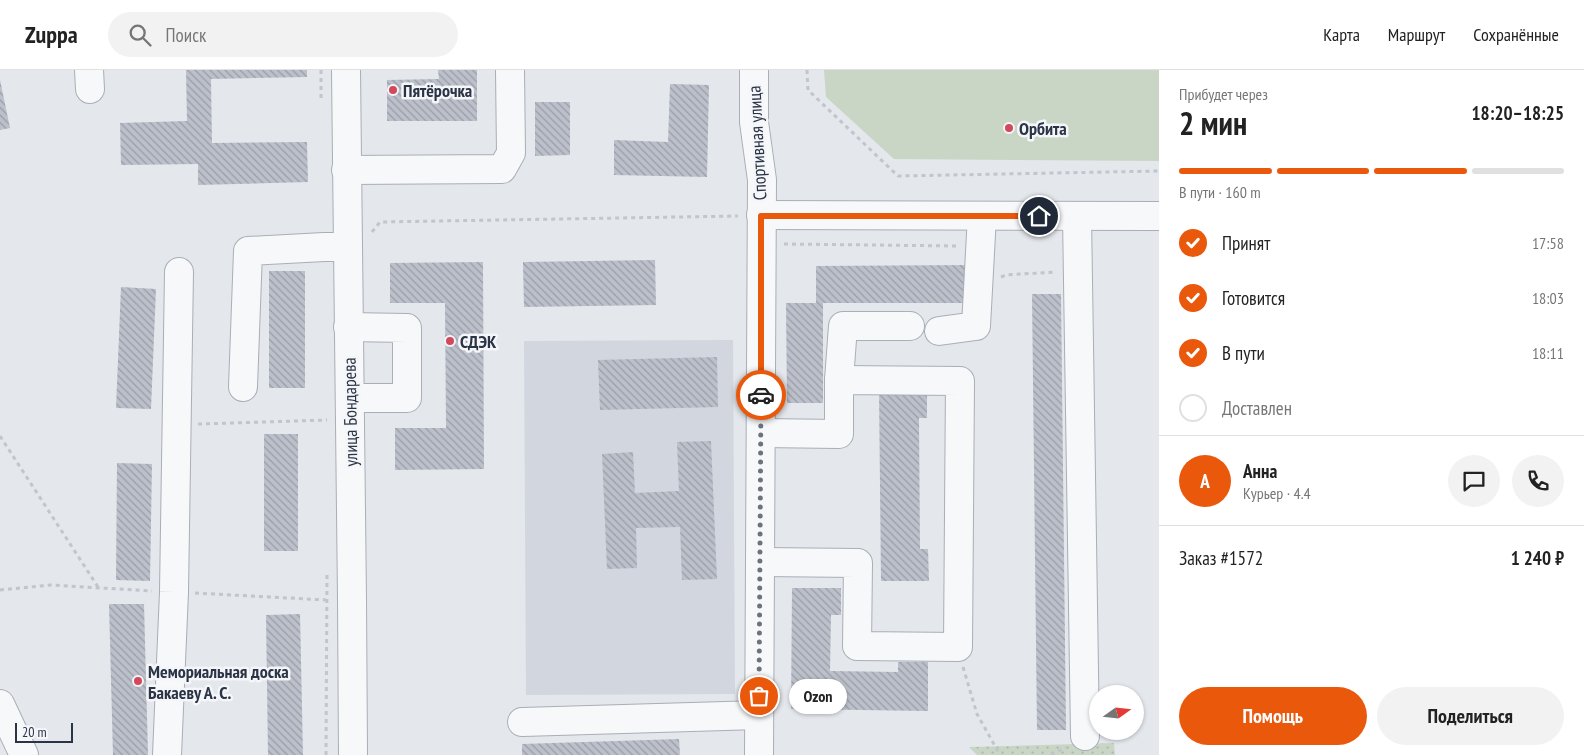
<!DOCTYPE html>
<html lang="ru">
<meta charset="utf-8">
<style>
:root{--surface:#fff;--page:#f2f2f2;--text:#222;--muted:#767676;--line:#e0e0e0;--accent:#ea580c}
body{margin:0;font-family:"PT Sans Narrow",sans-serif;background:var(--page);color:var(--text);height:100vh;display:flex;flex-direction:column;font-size:19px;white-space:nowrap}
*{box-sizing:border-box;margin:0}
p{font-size:16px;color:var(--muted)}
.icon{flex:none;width:28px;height:28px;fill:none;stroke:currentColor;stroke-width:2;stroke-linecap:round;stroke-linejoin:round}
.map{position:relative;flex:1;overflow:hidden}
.panel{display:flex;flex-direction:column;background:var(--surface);width:425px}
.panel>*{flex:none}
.needle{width:32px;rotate:75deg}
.tools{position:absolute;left:1089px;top:615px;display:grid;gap:10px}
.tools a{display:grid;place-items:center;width:55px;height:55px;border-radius:50%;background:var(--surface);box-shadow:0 1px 4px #0004;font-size:25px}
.scale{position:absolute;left:15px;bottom:12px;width:58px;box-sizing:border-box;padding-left:5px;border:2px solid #2b3445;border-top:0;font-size:14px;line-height:18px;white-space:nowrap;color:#2b3445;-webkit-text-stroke:4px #f4f6f9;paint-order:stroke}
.pin{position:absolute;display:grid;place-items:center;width:42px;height:42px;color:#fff;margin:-21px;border:2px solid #fff;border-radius:50%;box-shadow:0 1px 5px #0007}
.courier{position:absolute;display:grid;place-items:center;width:50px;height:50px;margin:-25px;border:4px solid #ea580c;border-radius:50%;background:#fff;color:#222;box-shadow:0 1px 6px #0007}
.bubble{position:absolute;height:35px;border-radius:18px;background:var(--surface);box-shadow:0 1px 4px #0004;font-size:16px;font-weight:700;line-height:35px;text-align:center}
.overview em{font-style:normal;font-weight:700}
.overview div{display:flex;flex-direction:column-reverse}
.overview{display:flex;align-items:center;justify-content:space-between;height:85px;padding:0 20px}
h1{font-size:32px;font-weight:700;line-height:38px}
.bar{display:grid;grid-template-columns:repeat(4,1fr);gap:8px 5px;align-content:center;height:60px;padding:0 20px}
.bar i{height:6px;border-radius:4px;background:var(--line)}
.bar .selected{background:var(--accent)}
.bar p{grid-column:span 4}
.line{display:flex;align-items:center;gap:12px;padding:0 20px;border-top:1px solid var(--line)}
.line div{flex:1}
.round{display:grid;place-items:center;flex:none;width:52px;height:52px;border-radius:26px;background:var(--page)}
ol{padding:0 20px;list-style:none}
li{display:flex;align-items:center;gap:15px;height:55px}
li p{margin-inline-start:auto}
li .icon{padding:5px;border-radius:50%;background:var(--accent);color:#fff;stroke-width:4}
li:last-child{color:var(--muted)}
li i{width:28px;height:28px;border:2px solid var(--line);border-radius:50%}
.action{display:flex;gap:10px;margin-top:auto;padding:10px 20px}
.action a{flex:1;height:58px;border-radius:30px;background:var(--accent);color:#fff;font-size:20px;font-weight:700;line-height:58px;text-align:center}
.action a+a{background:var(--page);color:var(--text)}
header{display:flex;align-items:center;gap:30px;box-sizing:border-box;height:70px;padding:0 25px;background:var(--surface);border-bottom:1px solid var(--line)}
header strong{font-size:24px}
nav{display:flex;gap:28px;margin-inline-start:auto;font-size:18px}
.search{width:350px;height:45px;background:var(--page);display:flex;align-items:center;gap:12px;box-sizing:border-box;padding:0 18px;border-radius:28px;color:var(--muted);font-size:19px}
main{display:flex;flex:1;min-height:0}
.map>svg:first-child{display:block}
.built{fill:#d2d6de}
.grass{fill:url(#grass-dots)}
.green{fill:#c9d6c5}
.building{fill:url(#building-back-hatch)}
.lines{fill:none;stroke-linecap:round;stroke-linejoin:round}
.minor-casing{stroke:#a9aeb7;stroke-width:30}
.path{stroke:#c2c5cb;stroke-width:3;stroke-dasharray:4 4;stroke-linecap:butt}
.minor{stroke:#f7f8fa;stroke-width:28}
.done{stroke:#6c737f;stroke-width:5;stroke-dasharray:0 9}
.route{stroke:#ea580c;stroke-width:6}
.poi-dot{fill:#d1495b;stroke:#f4f6f9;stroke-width:2}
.labels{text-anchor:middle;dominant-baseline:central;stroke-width:5;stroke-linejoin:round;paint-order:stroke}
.poi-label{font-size:18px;font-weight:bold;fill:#2b3445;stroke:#f4f6f9;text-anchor:start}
.street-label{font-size:18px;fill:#2b3445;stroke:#f4f6f9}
</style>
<header>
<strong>Zuppa</strong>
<div class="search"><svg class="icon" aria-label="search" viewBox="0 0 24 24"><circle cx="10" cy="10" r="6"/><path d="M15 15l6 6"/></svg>Поиск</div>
<nav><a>Карта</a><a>Маршрут</a><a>Сохранённые</a></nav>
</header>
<main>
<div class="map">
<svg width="1159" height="685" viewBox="0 0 1159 685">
<defs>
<pattern id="grass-dots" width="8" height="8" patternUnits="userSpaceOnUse" patternTransform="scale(1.25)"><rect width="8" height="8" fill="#c9d6c5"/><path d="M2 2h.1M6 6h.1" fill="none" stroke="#adb8ab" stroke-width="1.8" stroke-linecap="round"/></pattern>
<pattern id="building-back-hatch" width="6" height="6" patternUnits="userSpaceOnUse" patternTransform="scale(1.25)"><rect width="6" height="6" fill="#bbc0ca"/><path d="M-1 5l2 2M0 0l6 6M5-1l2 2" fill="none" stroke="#989da6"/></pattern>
</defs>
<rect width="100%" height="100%" fill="#e4e7ec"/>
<path class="built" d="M733,270L735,624L526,625L524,271Z"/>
<path class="grass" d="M1114,673L1115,685H977L969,677Z"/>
<path class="green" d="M824,0H1159V91L894,89L826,27Z"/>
<g class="building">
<path d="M186,0H307V7L211,9L212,73L307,72L308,112L198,115V94L121,95L120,53L187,51Z"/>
<path d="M438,0H477V51H387V10L439,9Z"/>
<path d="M0,10L10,58L0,60Z"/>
<path d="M670,14L709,15L707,107L614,105V70L668,72Z"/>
<path d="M535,32H570V85L535,86Z"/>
<path d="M655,190L656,235L524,237L523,192Z"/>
<path d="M483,192L484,399L395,400V358H446L445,233H390V193Z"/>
<path d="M972,195V233H823V333H787L786,233H816V196Z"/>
<rect x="269" y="201" width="36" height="117"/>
<path d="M121,217L156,219L151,339L116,338Z"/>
<path d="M1032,224H1061L1066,660H1037Z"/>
<path d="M717,287L718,337L600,340L598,290Z"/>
<path d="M879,321H927V348H919L920,479H928L929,511H881Z"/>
<rect x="264" y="364" width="34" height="117"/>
<path d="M711,371L717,509L682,510L680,457L636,458L637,498L607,499L602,384L633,382L635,423L679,421L677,372Z"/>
<path d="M117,393L152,394L150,511L116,510Z"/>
<path d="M792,518H841V545H831L830,601L898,602V592H928V641L791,639Z"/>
<path d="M109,534H144L148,685H113Z"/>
<path d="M300,544L303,685H268L266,545Z"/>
<path d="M679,669L680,685H522V674Z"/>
</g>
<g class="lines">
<defs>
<g id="minor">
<path d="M89,0L90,19"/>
<path d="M346,0L352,529L353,685"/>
<path d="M754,0V52L762,110L759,685"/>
<path d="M346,100L502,99L511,83L510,0"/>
<path d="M761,145L1159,146"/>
<path d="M1077,146L1085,666"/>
<path d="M348,257L407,258V328H350"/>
<path d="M939,261L976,256L982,146"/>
<path d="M839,310L843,256H910"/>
<path d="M243,317L248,181L324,177H347"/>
<path d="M760,492L858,493L857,576L958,577L960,311L839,310V364L761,363"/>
<path d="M0,634L24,685"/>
<path d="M522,652L759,645"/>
<path d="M167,685L174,522L179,202"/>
</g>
</defs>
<use href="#minor" class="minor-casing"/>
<g class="path">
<path d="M321,0V32"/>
<path d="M807,0L808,20L898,106L1159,101"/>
<path d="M372,162L380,152L738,146"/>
<path d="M784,174L958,176"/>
<path d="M1001,207L1006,205L1055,202"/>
<path d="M198,354L327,350"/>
<path d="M0,366L98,517"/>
<path d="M0,520L51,515L152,521"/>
<path d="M195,523L326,530"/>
<path d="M963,597L977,644L1000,685"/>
<path d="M326,685L327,503"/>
<path d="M1051,685L1066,677"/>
</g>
<use href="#minor" class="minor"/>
</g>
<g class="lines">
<path class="done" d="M759,626L761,325"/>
<path class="route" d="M761,325V146H1039"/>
</g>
<g class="poi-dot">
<circle cx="393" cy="20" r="5"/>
<circle cx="1009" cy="58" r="5"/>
<circle cx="450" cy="271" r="5"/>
<circle cx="138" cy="611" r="5"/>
</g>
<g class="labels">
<g class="poi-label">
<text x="403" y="20">Пятёрочка</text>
<text x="1019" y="58">Орбита</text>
<text x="460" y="271">СДЭК</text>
<text x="148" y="601">Мемориальная доска<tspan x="148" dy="21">Бакаеву А. С.</tspan></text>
</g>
<g class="street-label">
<text transform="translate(757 73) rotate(-93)">Спортивная улица</text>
<text transform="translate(350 342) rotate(-91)">улица Бондарева</text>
</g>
</g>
</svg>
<div class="tools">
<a><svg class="needle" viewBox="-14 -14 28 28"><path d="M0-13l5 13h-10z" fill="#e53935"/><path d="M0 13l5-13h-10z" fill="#767676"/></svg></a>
</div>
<div class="scale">20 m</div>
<div class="pin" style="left:759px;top:626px;background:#ea580c"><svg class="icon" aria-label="bag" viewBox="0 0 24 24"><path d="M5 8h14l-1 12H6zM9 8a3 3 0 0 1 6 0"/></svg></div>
<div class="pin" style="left:1039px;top:146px;background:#1f2937"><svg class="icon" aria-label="home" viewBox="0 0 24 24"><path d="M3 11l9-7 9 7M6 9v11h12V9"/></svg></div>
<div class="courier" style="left:761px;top:325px"><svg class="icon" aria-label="car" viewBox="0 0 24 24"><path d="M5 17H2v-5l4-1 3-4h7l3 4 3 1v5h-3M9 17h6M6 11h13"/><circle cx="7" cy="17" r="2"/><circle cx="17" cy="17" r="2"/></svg></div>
<div class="bubble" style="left:789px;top:609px;width:58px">Ozon</div>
</div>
<section class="panel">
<div class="overview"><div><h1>2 мин</h1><p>Прибудет через</p></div><em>18:20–18:25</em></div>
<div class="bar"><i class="selected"></i><i class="selected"></i><i class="selected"></i><i></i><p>В пути · 160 m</p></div>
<ol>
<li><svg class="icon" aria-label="check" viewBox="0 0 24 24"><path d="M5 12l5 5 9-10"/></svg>Принят<p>17:58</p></li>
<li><svg class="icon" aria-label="check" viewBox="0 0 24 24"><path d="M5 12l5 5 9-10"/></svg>Готовится<p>18:03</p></li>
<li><svg class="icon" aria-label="check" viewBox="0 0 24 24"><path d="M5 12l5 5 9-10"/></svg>В пути<p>18:11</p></li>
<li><i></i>Доставлен</li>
</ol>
<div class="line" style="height:90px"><b class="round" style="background:var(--accent);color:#fff">А</b><div><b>Анна</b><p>Курьер · 4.4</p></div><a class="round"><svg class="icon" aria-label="chat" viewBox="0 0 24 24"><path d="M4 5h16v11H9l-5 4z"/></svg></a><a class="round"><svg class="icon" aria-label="phone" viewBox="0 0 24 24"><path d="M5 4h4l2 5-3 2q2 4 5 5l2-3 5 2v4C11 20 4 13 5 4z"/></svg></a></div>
<div class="line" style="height:65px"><div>Заказ #1572</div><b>1 240 ₽</b></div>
<div class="action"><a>Помощь</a><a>Поделиться</a></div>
</section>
</main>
